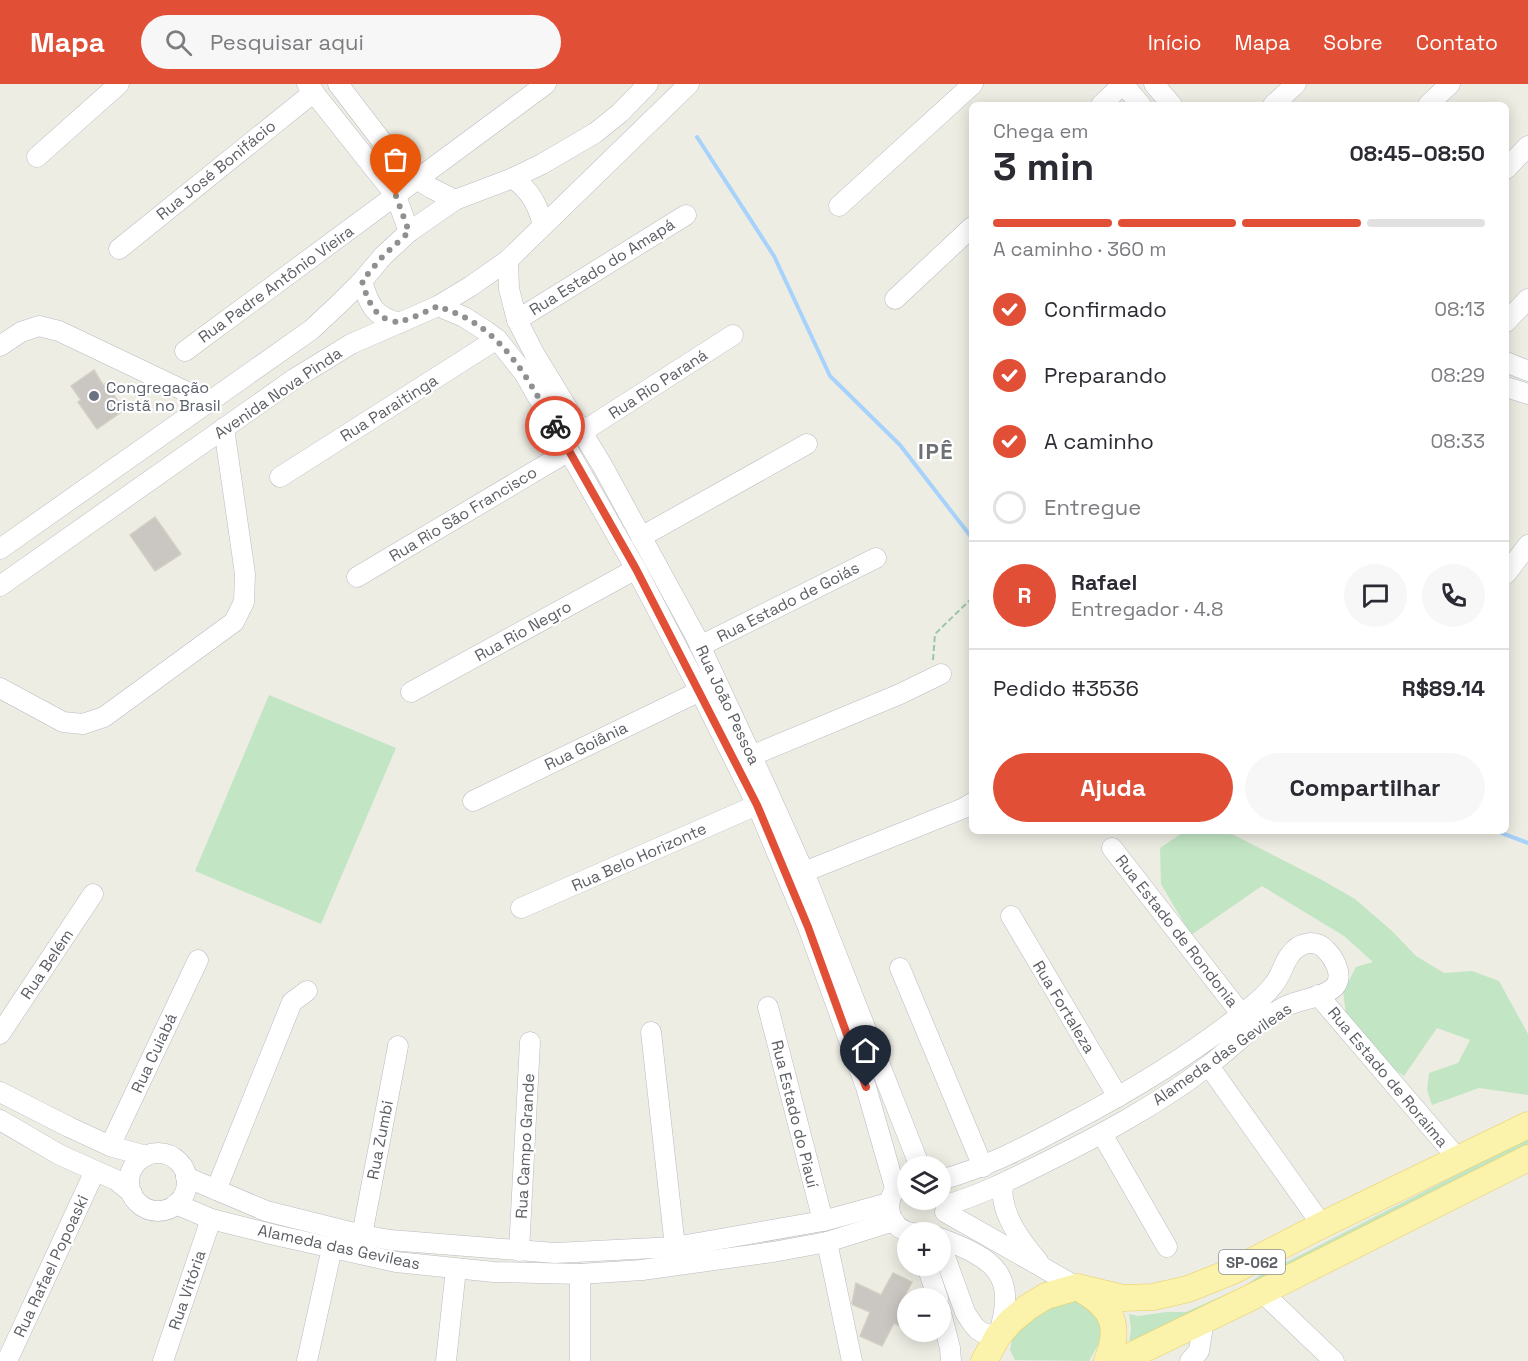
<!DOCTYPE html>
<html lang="pt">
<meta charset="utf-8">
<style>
:root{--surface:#fff;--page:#f7f7f7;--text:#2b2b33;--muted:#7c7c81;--line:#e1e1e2;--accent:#e14f37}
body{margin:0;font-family:"Space Grotesk",sans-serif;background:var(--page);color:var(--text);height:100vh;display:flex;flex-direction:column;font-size:22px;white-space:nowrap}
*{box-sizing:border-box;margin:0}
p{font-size:20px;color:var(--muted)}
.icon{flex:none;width:33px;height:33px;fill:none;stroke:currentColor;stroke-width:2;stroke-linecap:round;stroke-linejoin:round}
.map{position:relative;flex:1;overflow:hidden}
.side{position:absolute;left:969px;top:18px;width:540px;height:732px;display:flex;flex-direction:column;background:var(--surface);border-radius:9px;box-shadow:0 3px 15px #0003}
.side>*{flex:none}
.fabs{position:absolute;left:897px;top:1072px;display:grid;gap:12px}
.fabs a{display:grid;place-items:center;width:54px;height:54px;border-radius:50%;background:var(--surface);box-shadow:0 3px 15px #0003;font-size:30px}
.pin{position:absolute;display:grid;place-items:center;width:51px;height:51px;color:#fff;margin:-62px -26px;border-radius:50% 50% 50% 0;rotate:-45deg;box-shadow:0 0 6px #0007}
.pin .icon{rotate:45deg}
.courier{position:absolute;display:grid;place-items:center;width:60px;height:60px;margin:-30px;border:4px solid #e14f37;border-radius:50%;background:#fff;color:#222;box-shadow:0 2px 8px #0007}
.headline em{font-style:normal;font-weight:800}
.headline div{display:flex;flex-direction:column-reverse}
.headline{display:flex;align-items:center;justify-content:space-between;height:102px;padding:0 24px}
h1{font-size:39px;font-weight:800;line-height:45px}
.bar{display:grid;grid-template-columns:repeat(4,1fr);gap:9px 6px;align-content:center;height:72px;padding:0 24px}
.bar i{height:8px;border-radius:4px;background:var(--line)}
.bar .active{background:var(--accent)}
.bar p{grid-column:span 4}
.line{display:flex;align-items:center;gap:15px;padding:0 24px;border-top:2px solid var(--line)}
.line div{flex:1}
.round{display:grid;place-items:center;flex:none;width:63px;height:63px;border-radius:32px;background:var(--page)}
ol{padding:0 24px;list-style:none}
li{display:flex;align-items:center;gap:18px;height:66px}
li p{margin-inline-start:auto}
li .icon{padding:6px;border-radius:50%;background:var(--accent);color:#fff;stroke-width:4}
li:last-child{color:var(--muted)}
li i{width:33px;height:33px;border:3px solid var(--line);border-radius:50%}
.primary-button{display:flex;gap:12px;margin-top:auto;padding:12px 24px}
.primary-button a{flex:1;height:69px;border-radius:36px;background:var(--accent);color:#fff;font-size:24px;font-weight:800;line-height:69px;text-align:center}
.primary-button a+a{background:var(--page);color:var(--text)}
header{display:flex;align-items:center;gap:36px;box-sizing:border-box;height:84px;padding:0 30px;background:var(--accent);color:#fff}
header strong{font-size:28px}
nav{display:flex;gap:33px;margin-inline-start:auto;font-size:21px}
.search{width:420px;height:54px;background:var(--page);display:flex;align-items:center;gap:15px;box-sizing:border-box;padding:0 21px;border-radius:33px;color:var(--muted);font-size:22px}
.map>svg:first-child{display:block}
.green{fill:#c2e5c4}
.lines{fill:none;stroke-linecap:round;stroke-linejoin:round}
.stream{stroke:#a7d2fb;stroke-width:4}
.building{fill:#cac7c2;stroke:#d3cfc3;stroke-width:1.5}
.minor-casing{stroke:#b9bbc0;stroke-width:21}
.major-casing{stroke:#ebcd61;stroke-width:27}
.path{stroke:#9cc5aa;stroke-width:2;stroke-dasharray:6 3;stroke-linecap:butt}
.minor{stroke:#fff;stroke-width:20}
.major{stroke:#fbf3ac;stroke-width:26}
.done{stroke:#8f9191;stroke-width:6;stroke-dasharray:0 10.8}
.route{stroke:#e14f37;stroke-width:8}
.worship-dot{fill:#6b7280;stroke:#fff;stroke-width:2}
.labels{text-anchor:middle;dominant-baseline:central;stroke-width:4.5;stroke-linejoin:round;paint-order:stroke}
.shield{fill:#fff;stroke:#8d8f92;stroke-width:1.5}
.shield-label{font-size:15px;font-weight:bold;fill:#5c5f64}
.street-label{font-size:16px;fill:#5c5f64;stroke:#fff}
.worship-label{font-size:16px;fill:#5b616d;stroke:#fff;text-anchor:start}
.district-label{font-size:22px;font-weight:bold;letter-spacing:1.5px;fill:#6d7176;stroke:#fff}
</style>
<header>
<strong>Mapa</strong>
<div class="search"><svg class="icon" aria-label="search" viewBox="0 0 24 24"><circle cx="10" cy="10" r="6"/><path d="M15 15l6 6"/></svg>Pesquisar aqui</div>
<nav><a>Início</a><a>Mapa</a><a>Sobre</a><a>Contato</a></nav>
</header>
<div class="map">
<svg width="1528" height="1277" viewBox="0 0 1528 1277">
<rect width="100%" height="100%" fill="#eeede4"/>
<g class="green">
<path d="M269,611L396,664L321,840L195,787Z"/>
<path d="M1185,747H1216L1234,751L1322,796L1355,815L1392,847L1416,872L1444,889L1472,887L1499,897L1528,950V1011L1479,1004L1432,1021L1427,1006L1429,989L1458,979L1470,956L1437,944L1404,992L1376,972L1346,930L1343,908L1356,883L1373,878L1344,852L1262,802L1191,851L1161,800L1160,764Z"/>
<path d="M1528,1054V1065L1280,1189L1277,1183Z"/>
<path d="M1263,1189L1267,1196L1129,1261L1131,1244L1129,1230L1138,1232L1166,1228H1186L1245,1202Z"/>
<path d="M1081,1215L1102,1236L1101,1256L1089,1277L1015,1276L1010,1266L1013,1250L1044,1225Z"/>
</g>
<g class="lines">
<g class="stream">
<path d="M697,53L774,172L830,292L900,361L972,454"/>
<path d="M1496,747L1528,759"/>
</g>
</g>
<g class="building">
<path d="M94,286L103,301L106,299L124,326L97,345L78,318L81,316L71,302Z"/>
<path d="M155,433L181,470L155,487L130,451Z"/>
<path d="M893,1189L912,1198L900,1221L908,1225V1246L894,1239L882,1262L860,1252L870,1228L853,1221L852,1219L856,1199L881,1211Z"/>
</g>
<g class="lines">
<defs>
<g id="minor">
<path d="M307,0L396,112L409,148"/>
<path d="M338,0L387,64L417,95L431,104L455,116"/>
<path d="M1123,0L1141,21"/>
<path d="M1154,0L1172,21"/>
<path d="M1101,21L1123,0"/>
<path d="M1273,21L1296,0"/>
<path d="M1428,21L1450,0"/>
<path d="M37,73L119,0"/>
<path d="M1506,85L1528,62"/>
<path d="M513,94C531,108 537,119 543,141"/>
<path d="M839,122L973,0"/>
<path d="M119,165L314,8"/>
<path d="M508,176L509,205L517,236L535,271L602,381L695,551L765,701L804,788L920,1083"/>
<path d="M362,197C369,221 374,233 400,239"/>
<path d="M895,215L972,143"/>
<path d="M438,222L464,233L486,247L497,255L524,289L636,485L700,607L757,721L808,843L866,1003L895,1104"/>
<path d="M517,236L686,131"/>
<path d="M1506,238L1528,215"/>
<path d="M0,262L21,248L39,242L59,247L208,318"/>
<path d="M185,267L546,0"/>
<path d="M1506,278L1528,287"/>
<path d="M1506,303L1528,310"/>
<path d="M582,348L733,251"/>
<path d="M280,393L497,255"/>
<path d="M641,453L807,360"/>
<path d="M0,465L311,246L341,218L362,197L383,172L409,148L455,116L513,94L542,80L595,49L620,29L648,0"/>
<path d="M1506,490L1528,461"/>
<path d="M357,493L569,367"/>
<path d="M0,502L294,295L351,260L438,222L471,202L508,176L689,0"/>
<path d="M700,562L876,474"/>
<path d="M0,604L63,638L83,640L104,633L234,538L244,518L245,490L224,344"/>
<path d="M411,608L636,485"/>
<path d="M751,672L900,610L941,590"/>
<path d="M473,717L700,607"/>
<path d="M1112,764L1242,931"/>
<path d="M804,788L964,724L972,719"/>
<path d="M521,824L757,721"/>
<path d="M1011,832L1118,1013"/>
<path d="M900,884L983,1083"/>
<path d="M1318,911L1458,1075"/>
<path d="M768,923L823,1137"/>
<path d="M651,948L675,1163"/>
<path d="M0,950L93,810"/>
<path d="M1209,982L1322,1141"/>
<path d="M0,1008L69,1043L110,1062L146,1072"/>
<path d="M0,1036L60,1071L116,1096L132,1109"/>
<path d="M1102,1050L1167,1163"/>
<path d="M110,1062L198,876"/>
<circle cx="158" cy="1098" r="29"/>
<path d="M186,1093L266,1127L362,1151L390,1156L555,1169L675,1163L823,1137L889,1119"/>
<path d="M908,1095C881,1108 884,1145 913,1149"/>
<path d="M940,1096C986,1084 1027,1062 1068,1040C1129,1008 1188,973 1242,930C1254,921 1265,912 1274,900C1281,892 1283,880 1290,871C1298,859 1315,854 1326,866C1334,874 1343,890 1336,901C1328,913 1297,916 1284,923C1256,938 1233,963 1208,982C1156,1022 1097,1053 1038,1082C1008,1097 978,1112 946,1121"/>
<path d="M1003,1099C1003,1104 1002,1109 1003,1114C1006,1137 1023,1160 1038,1177"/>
<path d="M216,1106L292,918L307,907"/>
<path d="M176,1120L211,1135L275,1151L396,1178L494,1188L580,1190L642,1186L773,1168L827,1158L894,1137"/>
<path d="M945,1128L1077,1203"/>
<path d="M362,1151L398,962"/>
<path d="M940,1154C995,1175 1018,1190 998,1252C978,1250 975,1245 965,1228L940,1159"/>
<path d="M827,1158L852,1277"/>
<path d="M519,1167L530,958"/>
<path d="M927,1182L938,1215"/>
<path d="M1262,1208L1334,1277"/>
<path d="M940,1225L950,1264L951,1277"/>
<path d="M7,1277L95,1087"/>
<path d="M163,1277L211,1135"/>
<path d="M307,1277L332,1164"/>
<path d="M446,1277L456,1185"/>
<path d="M580,1277V1190"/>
<path d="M1190,1277L1199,1267L1204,1236"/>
</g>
<g id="major">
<path d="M1084,1207C1115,1225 1120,1245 1107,1277"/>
<path d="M984,1277L998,1252L1011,1237L1028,1223L1046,1212L1077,1203L1123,1214L1153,1213L1188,1205L1233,1187L1322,1141L1528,1041"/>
<path d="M1120,1277L1262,1208L1528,1074"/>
</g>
</defs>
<use href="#minor" class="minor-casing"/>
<use href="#major" class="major-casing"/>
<path class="path" d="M933,576L935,550L972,514"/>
<use href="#minor" class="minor"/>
<use href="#major" class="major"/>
</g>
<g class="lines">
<path class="done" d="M396,112L409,148L383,172L362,197C367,214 373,233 393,237C397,238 398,239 402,237C414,234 427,227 438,222C447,226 456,229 464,233C509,256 531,301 555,342"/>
<path class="route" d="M555,342L636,485L757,721L808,843L866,1003"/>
</g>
<circle class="worship-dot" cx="94" cy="312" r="6"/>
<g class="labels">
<rect class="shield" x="1219" y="1166" width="66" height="24" rx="4.5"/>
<g class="shield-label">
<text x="1252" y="1178">SP-062</text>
</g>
<g class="street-label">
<text transform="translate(216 86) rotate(-39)">Rua José Bonifácio</text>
<text transform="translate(602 183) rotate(-32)">Rua Estado do Amapá</text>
<text transform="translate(276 200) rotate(-36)">Rua Padre Antônio Vieira</text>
<text transform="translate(658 300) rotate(-33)">Rua Rio Paraná</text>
<text transform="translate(278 309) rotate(-34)">Avenida Nova Pinda</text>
<text transform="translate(389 324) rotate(-32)">Rua Paraitinga</text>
<text transform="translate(463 430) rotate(-31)">Rua Rio São Francisco</text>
<text transform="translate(788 518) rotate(-27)">Rua Estado de Goiás</text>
<text transform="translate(523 547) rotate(-29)">Rua Rio Negro</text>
<text transform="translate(728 621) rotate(65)">Rua João Pessoa</text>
<text transform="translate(586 662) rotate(-26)">Rua Goiânia</text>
<text transform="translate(639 773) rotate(-24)">Rua Belo Horizonte</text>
<text transform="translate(1177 847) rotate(52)">Rua Estado de Rondonia</text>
<text transform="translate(47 880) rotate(-56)">Rua Belém</text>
<text transform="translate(1064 923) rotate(59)">Rua Fortaleza</text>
<text transform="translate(154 969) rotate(-65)">Rua Cuiabá</text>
<text transform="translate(1222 970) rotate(-35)">Alameda das Gevileas</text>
<text transform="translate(1388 993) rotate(50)">Rua Estado de Roraima</text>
<text transform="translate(795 1030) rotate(76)">Rua Estado do Piauí</text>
<text transform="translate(380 1056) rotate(-79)">Rua Zumbi</text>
<text transform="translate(525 1062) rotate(-87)">Rua Campo Grande</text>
<text transform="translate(339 1163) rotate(12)">Alameda das Gevileas</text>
<text transform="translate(51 1182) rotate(-65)">Rua Rafael Popoaski</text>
<text transform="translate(187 1206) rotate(-71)">Rua Vitória</text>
</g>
<g class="worship-label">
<text x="106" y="303">Congregação<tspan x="106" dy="18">Cristã no Brasil</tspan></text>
</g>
<g class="district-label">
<text x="936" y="367">IPÊ</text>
</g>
</g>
</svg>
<div class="fabs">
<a><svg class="icon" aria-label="layers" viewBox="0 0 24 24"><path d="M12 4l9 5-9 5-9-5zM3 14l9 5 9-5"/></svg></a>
<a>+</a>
<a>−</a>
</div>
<div class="pin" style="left:396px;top:112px;background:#ea580c"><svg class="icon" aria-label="bag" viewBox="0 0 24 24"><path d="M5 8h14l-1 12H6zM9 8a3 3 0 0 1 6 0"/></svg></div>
<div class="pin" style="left:866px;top:1003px;background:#1f2937"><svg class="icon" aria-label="home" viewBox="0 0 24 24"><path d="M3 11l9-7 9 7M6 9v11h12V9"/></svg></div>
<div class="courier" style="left:555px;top:342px"><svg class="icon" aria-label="bike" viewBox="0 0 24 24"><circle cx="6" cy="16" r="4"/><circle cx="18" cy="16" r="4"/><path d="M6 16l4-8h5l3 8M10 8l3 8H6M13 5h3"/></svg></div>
<section class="side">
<div class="headline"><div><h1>3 min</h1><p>Chega em</p></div><em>08:45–08:50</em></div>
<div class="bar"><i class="active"></i><i class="active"></i><i class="active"></i><i></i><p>A caminho · 360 m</p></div>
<ol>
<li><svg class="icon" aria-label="check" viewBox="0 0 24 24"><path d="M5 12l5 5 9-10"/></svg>Confirmado<p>08:13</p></li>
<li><svg class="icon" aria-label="check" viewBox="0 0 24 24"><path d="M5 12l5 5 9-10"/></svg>Preparando<p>08:29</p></li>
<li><svg class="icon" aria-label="check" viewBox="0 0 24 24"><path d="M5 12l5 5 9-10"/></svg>A caminho<p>08:33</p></li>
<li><i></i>Entregue</li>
</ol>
<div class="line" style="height:108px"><b class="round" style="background:var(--accent);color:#fff">R</b><div><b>Rafael</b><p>Entregador · 4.8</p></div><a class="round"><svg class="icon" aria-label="chat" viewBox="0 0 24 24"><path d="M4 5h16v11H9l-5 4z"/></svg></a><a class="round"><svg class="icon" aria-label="phone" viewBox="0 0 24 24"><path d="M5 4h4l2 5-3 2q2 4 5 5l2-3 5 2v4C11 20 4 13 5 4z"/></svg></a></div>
<div class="line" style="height:78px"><div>Pedido #3536</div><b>R$89.14</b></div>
<div class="primary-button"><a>Ajuda</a><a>Compartilhar</a></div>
</section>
</div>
